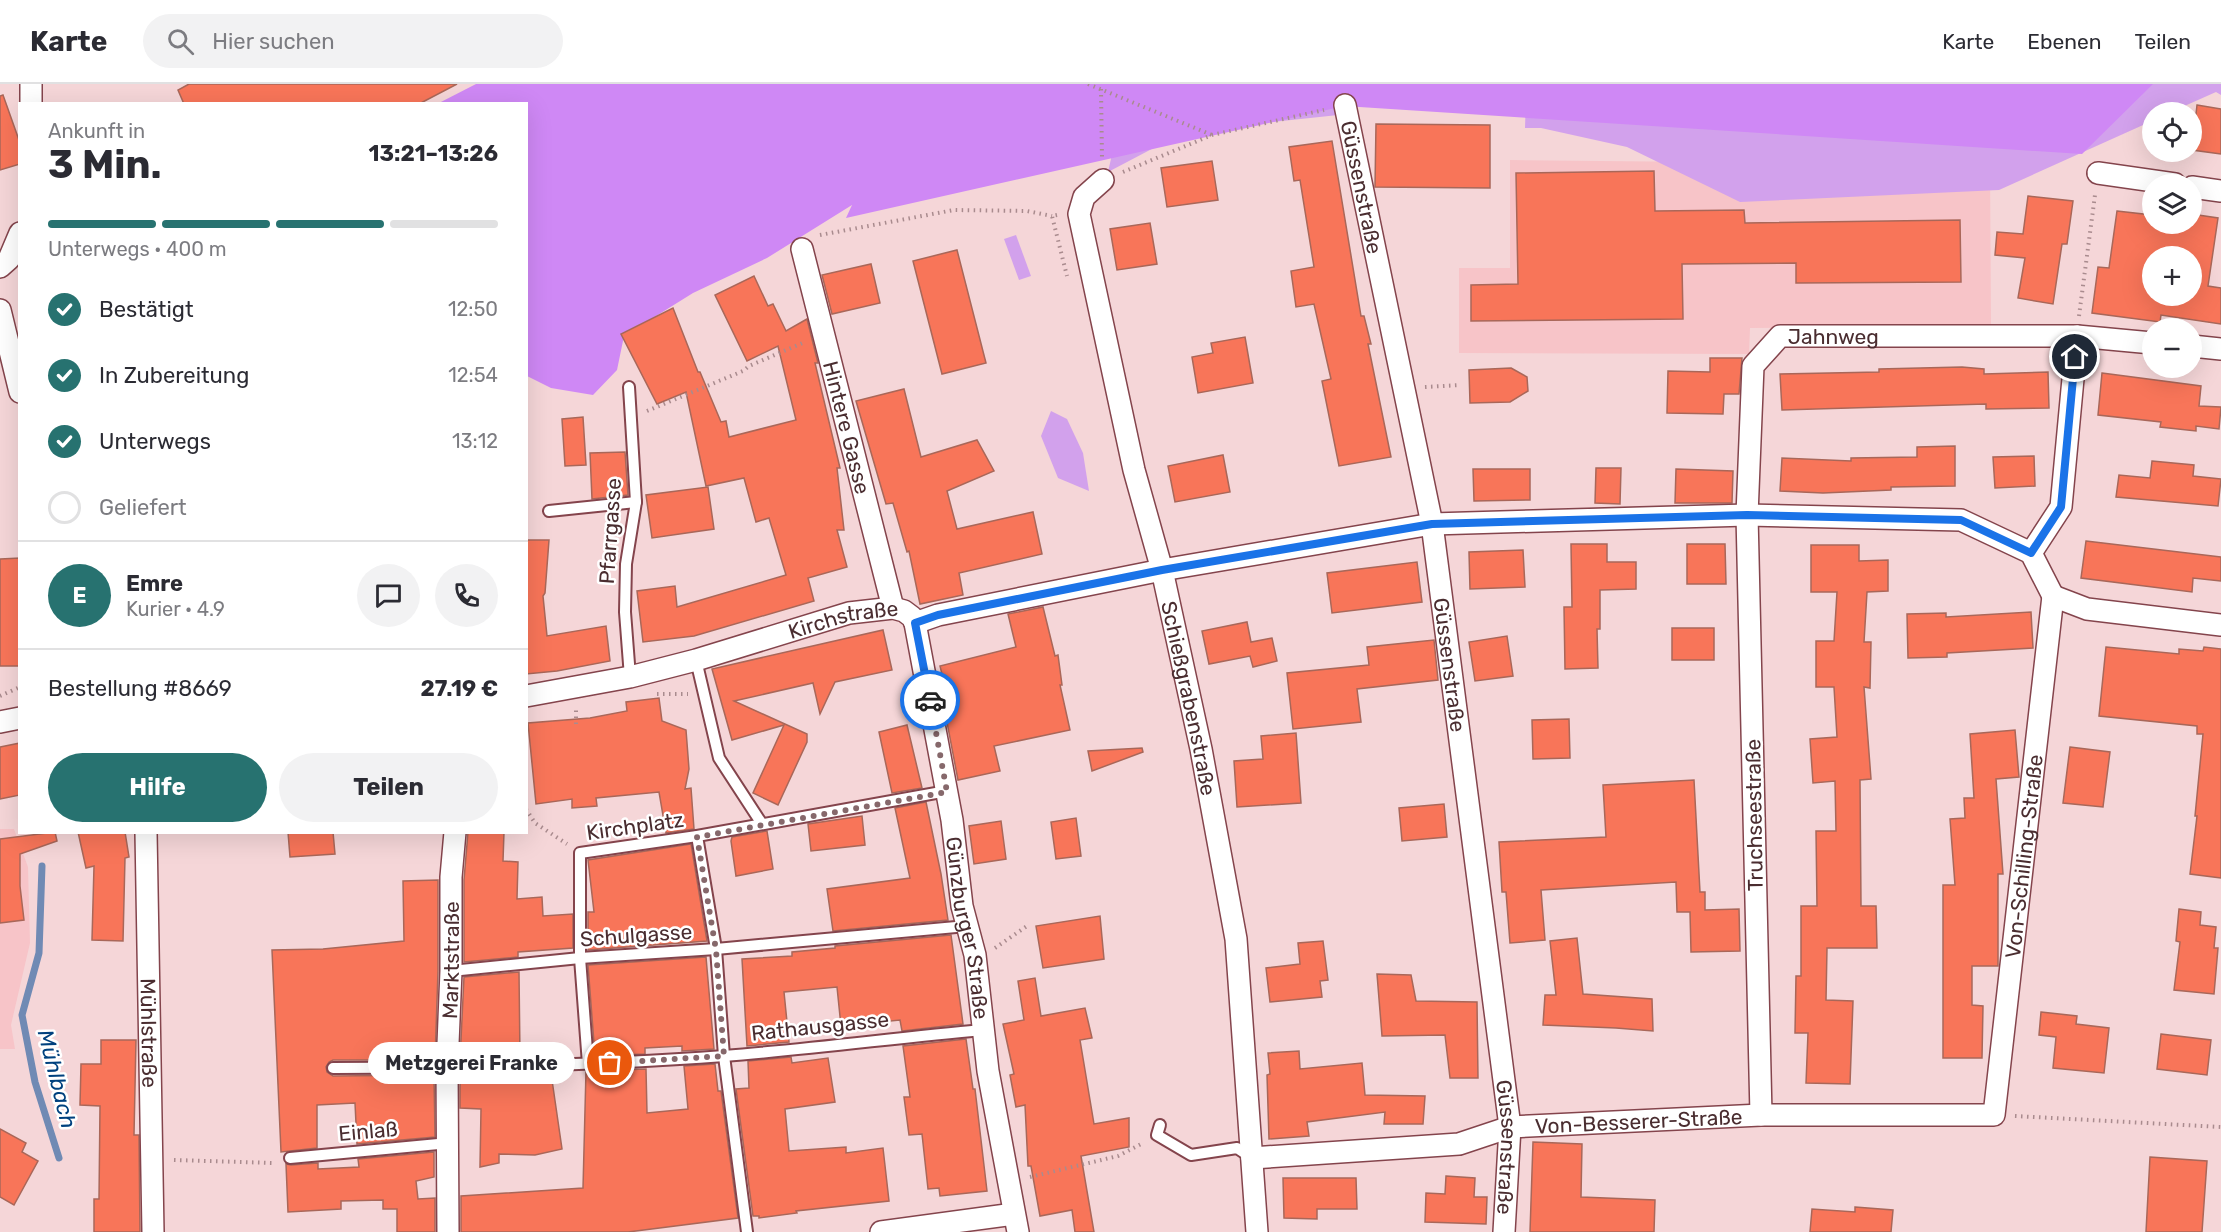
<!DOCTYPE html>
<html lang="de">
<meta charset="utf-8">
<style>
:root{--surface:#fff;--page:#f2f2f3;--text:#2b2b33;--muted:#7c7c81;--line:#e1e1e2;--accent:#277270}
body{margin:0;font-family:Rubik,sans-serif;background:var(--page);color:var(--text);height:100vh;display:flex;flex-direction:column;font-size:22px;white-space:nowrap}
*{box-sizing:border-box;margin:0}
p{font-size:20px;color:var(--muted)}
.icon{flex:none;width:33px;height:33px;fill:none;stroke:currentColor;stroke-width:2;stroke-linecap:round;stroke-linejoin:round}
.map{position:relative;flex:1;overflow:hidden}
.side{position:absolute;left:18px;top:18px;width:510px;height:732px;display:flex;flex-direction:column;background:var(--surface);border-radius:0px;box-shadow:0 6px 24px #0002}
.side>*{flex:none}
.buttons{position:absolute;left:2142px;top:18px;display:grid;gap:12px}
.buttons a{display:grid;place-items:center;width:60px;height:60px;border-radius:50%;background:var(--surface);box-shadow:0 6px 24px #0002;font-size:30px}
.pin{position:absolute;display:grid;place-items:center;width:51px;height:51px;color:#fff;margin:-26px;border:3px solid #fff;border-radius:50%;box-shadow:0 2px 6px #0007}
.courier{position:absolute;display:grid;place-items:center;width:60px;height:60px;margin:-30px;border:4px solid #1a73e8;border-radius:50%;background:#fff;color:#222;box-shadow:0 2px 8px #0007}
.bubble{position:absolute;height:42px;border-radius:21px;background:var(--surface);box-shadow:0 6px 24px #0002;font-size:20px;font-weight:700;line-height:42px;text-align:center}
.head em{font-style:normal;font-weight:700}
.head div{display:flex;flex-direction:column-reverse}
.head{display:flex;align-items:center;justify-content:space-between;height:102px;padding:0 30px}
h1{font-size:39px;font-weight:700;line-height:45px}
.bar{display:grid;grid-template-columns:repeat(4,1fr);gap:9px 6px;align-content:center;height:72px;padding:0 30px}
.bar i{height:8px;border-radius:4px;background:var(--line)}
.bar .on{background:var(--accent)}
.bar p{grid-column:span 4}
.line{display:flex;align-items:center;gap:15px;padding:0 30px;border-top:2px solid var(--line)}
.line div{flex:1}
.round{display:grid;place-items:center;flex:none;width:63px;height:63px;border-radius:32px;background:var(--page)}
ol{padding:0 30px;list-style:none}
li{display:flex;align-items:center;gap:18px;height:66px}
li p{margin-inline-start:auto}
li .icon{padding:6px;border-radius:50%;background:var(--accent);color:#fff;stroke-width:4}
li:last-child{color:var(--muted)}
li i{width:33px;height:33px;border:3px solid var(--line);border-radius:50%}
.primary-button{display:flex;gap:12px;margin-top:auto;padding:12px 30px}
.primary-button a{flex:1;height:69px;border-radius:36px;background:var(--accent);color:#fff;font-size:24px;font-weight:700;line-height:69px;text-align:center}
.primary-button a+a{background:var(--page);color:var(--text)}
header{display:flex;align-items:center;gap:36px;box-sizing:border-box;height:84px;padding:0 30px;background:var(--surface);border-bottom:2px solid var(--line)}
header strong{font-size:28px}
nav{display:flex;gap:33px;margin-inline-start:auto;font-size:21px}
.search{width:420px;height:54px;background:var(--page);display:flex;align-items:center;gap:15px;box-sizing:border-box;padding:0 21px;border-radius:33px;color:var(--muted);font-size:22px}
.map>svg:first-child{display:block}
.built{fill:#f7c4c8}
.green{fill:#d2a1ec}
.forest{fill:#cf88f5}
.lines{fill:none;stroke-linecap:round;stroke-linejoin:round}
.stream{stroke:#708ab4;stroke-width:7}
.building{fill:#f87559;stroke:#a96759;stroke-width:1.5;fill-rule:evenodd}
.lane-casing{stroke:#84444c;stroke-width:14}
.street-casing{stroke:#84444c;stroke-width:24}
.path{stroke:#a98b8e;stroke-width:4;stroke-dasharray:1.5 4.5;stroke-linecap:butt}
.lane{stroke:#fff;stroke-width:10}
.street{stroke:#fff;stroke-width:21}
.done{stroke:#86686b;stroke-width:6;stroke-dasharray:0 10.8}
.route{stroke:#1a73e8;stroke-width:8}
.labels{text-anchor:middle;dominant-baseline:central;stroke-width:5;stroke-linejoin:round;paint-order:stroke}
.street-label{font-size:21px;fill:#4a2d30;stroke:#fff}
.water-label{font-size:22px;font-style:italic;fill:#00417e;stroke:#fff}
</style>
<header>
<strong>Karte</strong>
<div class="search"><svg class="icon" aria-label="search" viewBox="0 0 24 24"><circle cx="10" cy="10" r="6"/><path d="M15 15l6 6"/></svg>Hier suchen</div>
<nav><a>Karte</a><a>Ebenen</a><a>Teilen</a></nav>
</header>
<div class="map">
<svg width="2221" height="1148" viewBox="0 0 2221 1148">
<rect width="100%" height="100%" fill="#f5d6d8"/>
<g class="built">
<path d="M1510,76L1990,81L1991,241L1750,244L1749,270L1459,269V184H1510Z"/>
<path d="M0,745H14L28,783L30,859L11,941L15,965H0Z"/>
</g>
<g class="green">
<path d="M1128,0H2221V11L2216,8L2171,28H2152V37L1999,106L1740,118L1627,63L1541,44H1525L1526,13L1355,15L1357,29L1186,47L1108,88Z"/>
<path d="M1016,151L1031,192L1019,196L1004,155Z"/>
<path d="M1051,327L1067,335L1083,369L1089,407L1058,394L1041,352Z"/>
</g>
<path class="forest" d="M476,0H2153L2082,70L1344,22L846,134L852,121L767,174L693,209L624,252L617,286L593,311L551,304L527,292L526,20H437Z"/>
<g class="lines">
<path class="stream" d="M42,782L39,869L22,931L35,998L59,1074"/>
</g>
<g class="building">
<path d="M189,0H457L419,20H184L178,6Z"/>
<path d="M3,11L20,59V80L0,86V12Z"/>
<path d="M2197,21L2221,25V70L2192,66Z"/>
<path d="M1376,40L1490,41V104L1375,103Z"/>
<path d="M1332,57L1361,232H1364L1371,260H1368L1391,373L1339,382L1322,297L1331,295L1314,220L1296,223L1291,187L1314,183L1300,96L1294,97L1289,63Z"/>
<path d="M1212,77L1218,116L1167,123L1161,84Z"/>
<path d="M1654,87L1655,127L1744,126L1745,139L1960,136L1961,198L1796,199V179L1682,180L1683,235L1471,237V201L1518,200L1516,89Z"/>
<path d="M2028,112L2073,117L2067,160H2062L2053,220L2018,214L2025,174L1995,171L1997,148L2023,150Z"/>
<path d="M2117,127L2152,131V140H2192V130L2218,134L2208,202L2221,204V240L2161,231L2160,238L2092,229L2098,183L2109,184ZM2152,172H2192V212H2152Z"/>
<path d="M1150,139L1157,180L1117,186L1110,145Z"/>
<path d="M957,166L986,279L942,290L913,177Z"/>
<path d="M871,180L880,219L832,230L822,191Z"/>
<path d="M754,192L768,222L773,220L786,247L807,235L818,279H815L840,384H837L844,446H837L847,483L808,494L814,517L694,552L643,558L637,507L675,502L677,523L786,491L769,434L756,438L744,394L706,402L686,308L657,320L621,250L673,224L698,288H700L721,338L726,337L729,353L796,336L778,262L747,277L715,211Z"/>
<path d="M1245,253L1253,299L1198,309L1192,273L1213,269L1211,259Z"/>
<path d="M1710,274H1742L1739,310H1724L1723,330L1667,329L1668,287L1710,288Z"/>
<path d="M1962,283L1984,285V290L2048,288L2049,324L1986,325V320L1782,326L1780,290L1879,288V285Z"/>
<path d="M1511,284L1527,293L1528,307L1510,318L1470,319L1469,286Z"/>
<path d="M2102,289L2201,302L2199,322L2221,323L2219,345L2196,342V347L2160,343L2161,338L2098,331Z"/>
<path d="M904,305L921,373L977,356L994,387L947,407L957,445L1033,428L1042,470L959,489L963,511L920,520L909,467L907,468L893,419L886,420L856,317Z"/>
<path d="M583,333L586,381L565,382L562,335Z"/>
<path d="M1955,362V402L1891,403V406L1823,409L1780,407L1782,374L1851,377V374L1917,373V363Z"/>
<path d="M625,368L628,411L592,415L590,369Z"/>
<path d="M1223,371L1230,408L1175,418L1168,382Z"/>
<path d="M2034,372L2035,402L1995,404L1993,373Z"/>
<path d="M2152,377L2194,381L2193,392L2221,395L2218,422L2116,413L2119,391L2150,394Z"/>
<path d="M1596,384H1621L1620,420L1595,419Z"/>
<path d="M1473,385H1530V416L1474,417Z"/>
<path d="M1676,385L1733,387L1732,419H1675Z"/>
<path d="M708,403L714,445L652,454L646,411Z"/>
<path d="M526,456H549L545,509L543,512L547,552L606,542L610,577L557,587L526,590Z"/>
<path d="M2086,457L2221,473V497L2193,494L2192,508L2081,494Z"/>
<path d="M1571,460H1607V478H1636V505L1600,506V545H1597L1598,584L1565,585L1564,523H1572Z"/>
<path d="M1687,460H1725L1726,500H1687Z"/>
<path d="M1811,461H1859V477L1888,476V507L1867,508L1864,558H1871L1870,604L1864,603L1871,695L1860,696L1861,822H1876L1877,864H1827L1826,916L1853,917L1850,1000L1806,999L1808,949H1795L1796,892H1801V822H1817L1816,747H1836L1835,697L1813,699L1810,655L1837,653L1834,603H1816V557H1834L1837,508H1811Z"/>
<path d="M1523,466L1525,503L1470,505L1469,468Z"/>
<path d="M20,474V582H0V475Z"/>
<path d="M1417,478L1422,518L1332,529L1327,489Z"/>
<path d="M1043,523L1055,572L1058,571L1062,601H1060L1070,646L994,662L1000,687L958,696L946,633L952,631L940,582L1016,563L1008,530Z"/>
<path d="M2031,528L2033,564L1947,569V573L1908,574L1907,530L1946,529V533Z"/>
<path d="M1247,538L1251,558L1272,554L1277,577L1253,583L1250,572L1209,580L1202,547Z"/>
<rect x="1672" y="544" width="42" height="32"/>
<path d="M883,546L892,586L835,598L820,630L813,599L734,617L807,650V658L778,721L753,709L784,641L732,656L712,585Z"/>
<path d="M1507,552L1513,592L1475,597L1469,558Z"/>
<path d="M1434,556L1438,596L1357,605L1361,638L1293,645L1287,589L1369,581L1367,563Z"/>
<path d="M2106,563L2179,570V565L2203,567L2204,563L2221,565V794L2190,790L2197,732H2195L2203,650H2197V642L2099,632Z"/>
<path d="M659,614L662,637L686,646L689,685L685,705L691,704L694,745L666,749L659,708L596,714L597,722L572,724V715L536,720L528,639L590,634L627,627L626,618Z"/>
<path d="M1569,635L1570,674L1533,675L1532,636Z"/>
<path d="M907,641L922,704L892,709L879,648Z"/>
<path d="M2015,646L2019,693L1996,695L2003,790H1998V882H1972V921L1983,922L1982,974H1943V801H1955L1950,735L1965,734L1964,714H1974L1970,650Z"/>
<path d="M1296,649L1301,719L1237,723L1234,677L1263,675L1261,652Z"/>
<path d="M20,659V711L0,715V663Z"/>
<path d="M2070,663L2110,668L2103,723L2063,719Z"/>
<path d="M1142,664L1143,668L1092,687L1088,667Z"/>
<path d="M1694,696L1700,808H1705V826L1739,825L1740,867L1691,868L1690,828H1677L1676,798L1541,806L1545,856L1510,859L1506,808H1502L1499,758L1606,753L1603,701Z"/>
<path d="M926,718L941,790L948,836L833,847L827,805L910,794L895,724Z"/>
<path d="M1444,720L1447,753L1402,757L1399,724Z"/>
<path d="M862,732L865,761L811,767L808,740Z"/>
<path d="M1076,734L1081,772L1056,775L1051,738Z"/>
<path d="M1001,737L1006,775L974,780L969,742Z"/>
<path d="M767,747L773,785L736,792L731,757L732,753Z"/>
<path d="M55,748L57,757L20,770V802L24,836L0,839V755Z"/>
<path d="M78,748H125L129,773L125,774L123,857L92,856L94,782L86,784Z"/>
<path d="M288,748H333L335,770L290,773Z"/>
<path d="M468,748H504L503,777L518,778L517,815L542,813L543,832L573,830V864L518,868V873L464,878V796Z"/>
<path d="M691,760L707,857L588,866V828H594L588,776Z"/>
<path d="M438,796V887L435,976H333L329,978L326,983L327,988L333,992L434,991L435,1053L357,1060L355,1019L317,1021V1064L281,1068L272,866L323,865L404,857L403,797Z"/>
<path d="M2179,825L2201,828L2200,841L2216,843L2214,864H2218L2214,910L2174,906L2180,858L2176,857Z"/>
<path d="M1100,832L1104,875L1043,884L1036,842Z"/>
<path d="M951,851L963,940L902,947L900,936L841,942L837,903L784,908L789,958L747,962L742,875L792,872V868L835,864V862Z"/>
<path d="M1577,854L1583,910L1652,915L1653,947L1616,944L1543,941L1545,911H1556L1550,857Z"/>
<path d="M1323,857L1328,896L1320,897L1322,913L1270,918L1266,884L1300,880L1298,859Z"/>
<path d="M706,873L714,965L682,967V962L645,964V970L595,972L588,881Z"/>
<path d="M519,888L520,974L460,976L464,893Z"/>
<path d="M1377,890L1411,891L1416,917L1477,918L1478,994H1450L1445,951L1382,952Z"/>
<path d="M1035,894L1041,932L1085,924L1092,954L1080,956L1094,1040L1129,1034V1063L1081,1072L1094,1148H1075L1072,1126L1040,1132L1031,1082H1028L1025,1021L1016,1023L1010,991L1014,990L1003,940L1024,936L1018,897Z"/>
<path d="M2041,928L2077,932L2076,940L2109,944L2104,989L2053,984L2056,953L2039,951Z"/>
<path d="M2161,950L2211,956L2207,991L2157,985Z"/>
<path d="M966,955L973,1005H975L987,1107L940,1112L939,1104L928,1105L922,1050L909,1051L904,1013H910L903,962Z"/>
<path d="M101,956H136L134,1051H139L140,1148H94V1115H99L100,1022L80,1021L81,980H101Z"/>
<path d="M1299,967L1300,985L1362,979L1365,1011L1425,1012L1423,1040H1384L1385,1028L1307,1038L1309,1052L1269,1055L1267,991L1270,990L1268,969Z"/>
<path d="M791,973L792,979L828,974L835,1018L785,1025L789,1067L846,1063V1069L883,1064L889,1117L796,1127L797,1129L759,1134V1132H753L736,1005L749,1004L748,977Z"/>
<path d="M715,980L718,1007H721L738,1134L628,1148H461V1112L583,1104L586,987L646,985L647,1029L688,1025L684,982Z"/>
<path d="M551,989L562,1065L535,1071L499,1070V1079L480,1083L481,1025L460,1024V991Z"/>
<path d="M0,1045L26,1059L22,1068L38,1077L14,1121L0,1113Z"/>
<path d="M1533,1058L1582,1060L1581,1113L1655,1116L1654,1148H1530Z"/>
<path d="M434,1068V1093L416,1097L418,1115L435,1114V1148H397V1125H383V1116L341,1117V1125L288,1128L286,1080L291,1081L318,1079V1085L359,1083L358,1075Z"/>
<path d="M2150,1073L2207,1077L2202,1148H2146Z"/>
<path d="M1446,1092L1475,1094L1474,1113H1487L1486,1140L1425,1138L1426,1109L1445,1110Z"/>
<path d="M1283,1094H1356L1357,1125H1317V1135L1284,1134Z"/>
<path d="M1855,1123L1893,1126L1891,1148H1810L1812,1125L1855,1128Z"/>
</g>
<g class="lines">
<defs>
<g id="lane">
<path d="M629,303L636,418L626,480L625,528L630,593"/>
<path d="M549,427L636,418"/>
<path d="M696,576L719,674L762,740"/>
<path d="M697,752L716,865L724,972L747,1148"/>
<path d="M451,887L580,874L716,865L967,842"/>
<path d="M588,980L580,874V769L697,752L947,707"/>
<path d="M333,984C463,984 594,982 724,972C810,965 896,954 982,946"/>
<path d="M1160,1041L1157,1051L1191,1071L1237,1064L1252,1074"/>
<path d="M290,1074L449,1059"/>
</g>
<g id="street">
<path d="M31,20V0"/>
<path id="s1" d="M1345,21L1432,440L1510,1043L1504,1148"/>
<path d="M2098,89L2175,100"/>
<path id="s2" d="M1103,96L1084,113L1079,130L1134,386L1162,486L1201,665L1236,855L1257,1148"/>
<path d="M2192,103L2221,107"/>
<path id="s3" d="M802,165L893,524"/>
<path d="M0,183L9,175L20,149"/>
<path d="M0,226L20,308"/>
<path d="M2192,262L2221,265"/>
<path d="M2031,469L2061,423L2077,252"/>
<path d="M2053,512L2087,525L2221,541"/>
<path d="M915,539L938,531L1162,486L1432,440L1747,431L1961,436L2031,469L2053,512"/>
<path id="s4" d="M526,612L630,593L696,576L849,529L893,524L904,527L912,533L915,539L952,736L962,822L975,871L988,987L1018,1148"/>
<path d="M0,638L20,634"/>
<path id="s5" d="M146,748L153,1148"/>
<path id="s6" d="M1761,1031L1747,431L1753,282L1780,252H2077L2152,259"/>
<path id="s7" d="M1252,1074L1459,1060L1510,1043L1761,1031H1994L2053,512"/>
<path id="s8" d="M448,1148L447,984L451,887V793L455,748"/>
<path d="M881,1148L1014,1130"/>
</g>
</defs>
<use href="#lane" class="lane-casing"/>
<use href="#street" class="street-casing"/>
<g class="path">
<path d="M1088,0L1212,51"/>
<path d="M1101,5L1102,75"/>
<path d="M1123,88L1212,51L1324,26"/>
<path d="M1057,131L1052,132L1067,192"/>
<path d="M820,151L954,126L1027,127L1052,132"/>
<path d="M2079,232L2095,111"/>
<path d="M1425,303L1460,301"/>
<path d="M647,327L743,287L749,282L805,258"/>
<path d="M657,610H688"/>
<path d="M0,612L20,603"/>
<path d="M576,640V626H579"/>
<path d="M526,725L535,739L567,760"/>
<path d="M995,864L1027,842"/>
<path d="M2015,1032L2221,1043"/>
<path d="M174,1076L274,1079"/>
<path d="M1030,1093L1118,1072L1143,1059"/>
</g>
<use href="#lane" class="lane"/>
<use href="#street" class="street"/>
</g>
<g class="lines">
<path class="done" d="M610,979L724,972L716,866L697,753L947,708L930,616"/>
<path class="route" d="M930,616L915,539L938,531L1162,486L1432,440L1747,431L1961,436L2031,469L2061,423L2075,273"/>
</g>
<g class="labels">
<g class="street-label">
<text stroke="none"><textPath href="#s1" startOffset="84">Güssenstraße</textPath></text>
<text stroke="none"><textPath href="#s6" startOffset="843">Jahnweg</textPath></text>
<text stroke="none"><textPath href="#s3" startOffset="184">Hintere Gasse</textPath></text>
<text transform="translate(610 447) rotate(-86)">Pfarrgasse</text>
<text stroke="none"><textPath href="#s4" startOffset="327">Kirchstraße</textPath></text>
<text stroke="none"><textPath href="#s1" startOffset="570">Güssenstraße</textPath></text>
<text stroke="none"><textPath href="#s2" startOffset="540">Schießgrabenstraße</textPath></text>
<text transform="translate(1754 731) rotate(-91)">Truchseestraße</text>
<text transform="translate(635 742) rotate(-8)">Kirchplatz</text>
<text stroke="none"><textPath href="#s7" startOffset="1006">Von-Schilling-Straße</textPath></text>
<text stroke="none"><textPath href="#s4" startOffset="716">Günzburger Straße</textPath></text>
<text transform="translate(636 851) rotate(-4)">Schulgasse</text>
<text stroke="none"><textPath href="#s8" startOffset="272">Marktstraße</textPath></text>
<text transform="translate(820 942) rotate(-6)">Rathausgasse</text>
<text stroke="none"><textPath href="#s5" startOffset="201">Mühlstraße</textPath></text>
<text stroke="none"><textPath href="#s7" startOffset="390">Von-Besserer-Straße</textPath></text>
<text transform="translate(368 1047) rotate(-5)">Einlaß</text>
<text stroke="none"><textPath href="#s1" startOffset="1056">Güssenstraße</textPath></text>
</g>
<g class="water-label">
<text transform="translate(57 995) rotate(76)">Mühlbach</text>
</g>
</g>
</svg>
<div class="buttons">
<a><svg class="icon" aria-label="locate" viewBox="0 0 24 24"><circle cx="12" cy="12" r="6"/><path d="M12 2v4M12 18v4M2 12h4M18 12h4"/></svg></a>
<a><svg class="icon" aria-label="layers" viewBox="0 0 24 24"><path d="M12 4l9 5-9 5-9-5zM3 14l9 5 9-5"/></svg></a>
<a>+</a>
<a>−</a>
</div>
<div class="pin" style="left:610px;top:979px;background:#ea580c"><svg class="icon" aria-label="bag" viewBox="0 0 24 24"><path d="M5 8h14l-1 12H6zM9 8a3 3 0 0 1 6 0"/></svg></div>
<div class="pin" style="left:2075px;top:273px;background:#1f2937"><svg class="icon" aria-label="home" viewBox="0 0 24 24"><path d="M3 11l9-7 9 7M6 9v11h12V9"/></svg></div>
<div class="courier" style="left:930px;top:616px"><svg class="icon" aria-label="car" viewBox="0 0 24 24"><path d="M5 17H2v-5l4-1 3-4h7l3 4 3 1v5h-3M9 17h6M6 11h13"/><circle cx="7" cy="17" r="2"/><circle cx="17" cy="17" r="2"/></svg></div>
<div class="bubble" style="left:368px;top:958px;width:207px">Metzgerei Franke</div>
<section class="side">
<div class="head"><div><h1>3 Min.</h1><p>Ankunft in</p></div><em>13:21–13:26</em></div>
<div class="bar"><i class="on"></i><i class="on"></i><i class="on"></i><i></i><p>Unterwegs · 400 m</p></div>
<ol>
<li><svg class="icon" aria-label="check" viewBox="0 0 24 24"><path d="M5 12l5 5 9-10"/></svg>Bestätigt<p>12:50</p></li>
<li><svg class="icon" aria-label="check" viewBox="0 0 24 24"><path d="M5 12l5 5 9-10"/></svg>In Zubereitung<p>12:54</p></li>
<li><svg class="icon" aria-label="check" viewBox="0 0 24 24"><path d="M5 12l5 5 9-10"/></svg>Unterwegs<p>13:12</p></li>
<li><i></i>Geliefert</li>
</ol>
<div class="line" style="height:108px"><b class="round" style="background:var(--accent);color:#fff">E</b><div><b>Emre</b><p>Kurier · 4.9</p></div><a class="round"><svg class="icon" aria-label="chat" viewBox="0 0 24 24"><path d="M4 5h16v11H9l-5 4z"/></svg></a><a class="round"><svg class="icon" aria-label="phone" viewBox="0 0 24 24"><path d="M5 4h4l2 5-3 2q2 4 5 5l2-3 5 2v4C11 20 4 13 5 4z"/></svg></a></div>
<div class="line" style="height:78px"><div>Bestellung #8669</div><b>27.19 €</b></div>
<div class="primary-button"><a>Hilfe</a><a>Teilen</a></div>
</section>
</div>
